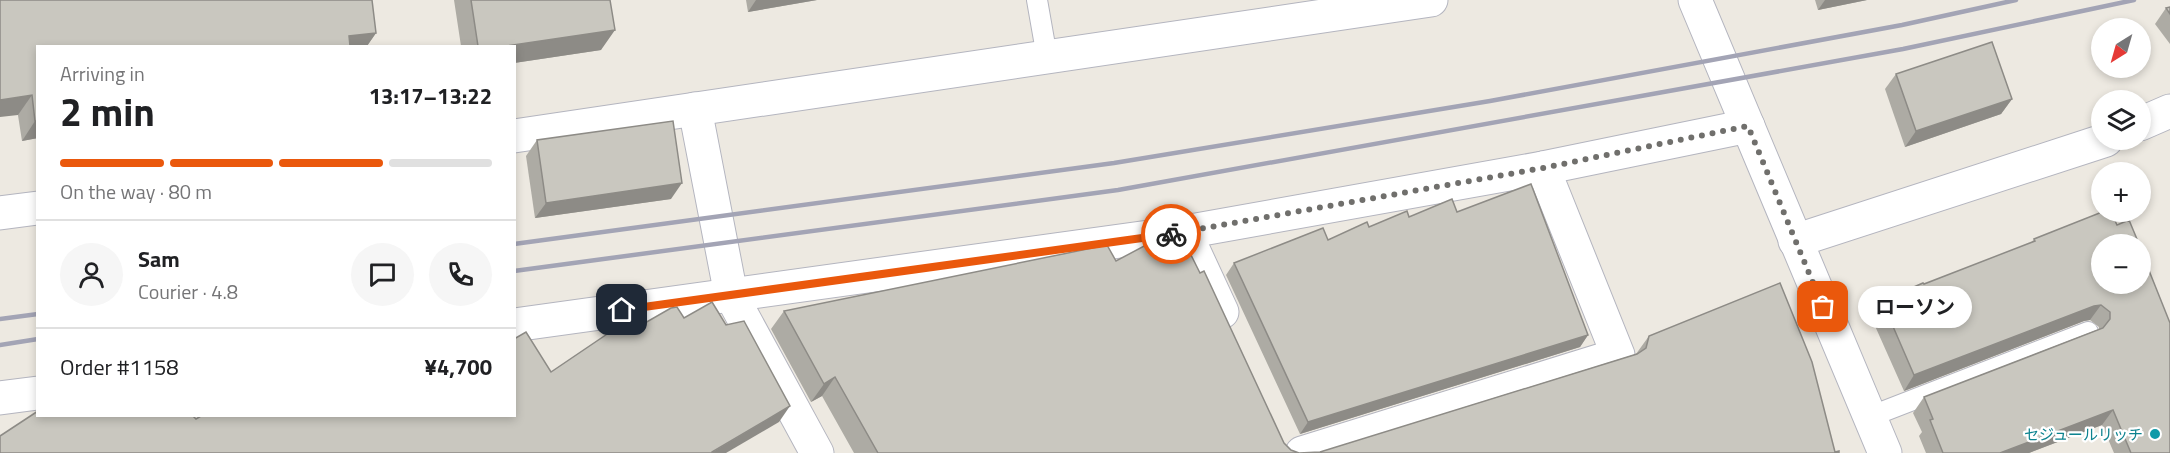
<!DOCTYPE html>
<meta charset="utf-8">
<style>
:root{--surface:#fff;--page:#f6f6f6;--text:#202124;--muted:#757577;--line:#e0e0e0;--accent:#ea580c}
body{margin:0;font-family:"Titillium Web","Noto Sans JP",sans-serif;background:var(--page);color:var(--text);height:100vh;display:flex;flex-direction:column;font-size:22px;white-space:nowrap}
*{box-sizing:border-box;margin:0}
p{font-size:20px;color:var(--muted)}
.icon{flex:none;width:33px;height:33px;fill:none;stroke:currentColor;stroke-width:2;stroke-linecap:round;stroke-linejoin:round}
.map{position:relative;flex:1;overflow:hidden}
.details{position:absolute;left:36px;top:45px;width:480px;height:372px;display:flex;flex-direction:column;background:var(--surface);border-radius:0px;box-shadow:0 3px 9px #0003}
.details>*{flex:none}
.needle{width:39px;rotate:217deg}
.controls{position:absolute;left:2091px;top:18px;display:grid;gap:12px}
.controls a{display:grid;place-items:center;width:60px;height:60px;border-radius:50%;background:var(--surface);box-shadow:0 3px 9px #0003;font-size:30px}
.pin{position:absolute;display:grid;place-items:center;width:51px;height:51px;color:#fff;margin:-26px;border-radius:12px;box-shadow:0 3px 9px #0006}
.courier{position:absolute;display:grid;place-items:center;width:60px;height:60px;margin:-30px;border:4px solid #ea580c;border-radius:50%;background:#fff;color:#222;box-shadow:0 2px 8px #0007}
.bubble{position:absolute;height:42px;border-radius:21px;background:var(--surface);box-shadow:0 3px 9px #0003;font-size:20px;font-weight:700;line-height:42px;text-align:center}
.headline em{font-style:normal;font-weight:700}
.headline div{display:flex;flex-direction:column-reverse}
.headline{display:flex;align-items:center;justify-content:space-between;height:102px;padding:0 24px}
h1{font-size:39px;font-weight:700;line-height:45px}
.bar{display:grid;grid-template-columns:repeat(4,1fr);gap:9px 6px;align-content:center;height:72px;padding:0 24px}
.bar i{height:8px;border-radius:4px;background:var(--line)}
.bar .current{background:var(--accent)}
.bar p{grid-column:span 4}
.line{display:flex;align-items:center;gap:15px;padding:0 24px;border-top:2px solid var(--line)}
.line div{flex:1}
.round{display:grid;place-items:center;flex:none;width:63px;height:63px;border-radius:32px;background:var(--page)}
.map>svg:first-child{display:block}
.lines{fill:none;stroke-linecap:round;stroke-linejoin:round}
.service-casing{stroke:#b4b5bf;stroke-width:22}
.minor-casing{stroke:#b4b5bf;stroke-width:35}
.tertiary-casing{stroke:#b4b5bf;stroke-width:35}
.service{stroke:#fff;stroke-width:20}
.minor{stroke:#fff;stroke-width:33}
.tertiary{stroke:#fff;stroke-width:33}
.rail{stroke:#a3a4b5;stroke-width:4.5}
.wall{fill:#adaba4}
.shaded-wall{fill:#8d8b86}
.building{fill:#c9c7bf;stroke:#8d8b86;stroke-width:1.5}
.done{stroke:#706f6c;stroke-width:6;stroke-dasharray:0 10.8}
.route{stroke:#ea580c;stroke-width:8}
.culture-dot{fill:#0f9aa8;stroke:#fff;stroke-width:2}
.labels{text-anchor:middle;dominant-baseline:central;stroke-width:4.5;stroke-linejoin:round;paint-order:stroke}
.culture-label{font-size:15px;fill:#0d838f;stroke:#fff;text-anchor:end}
</style>
<div class="map">
<svg width="2170" height="453" viewBox="0 0 2170 453">
<rect width="100%" height="100%" fill="#ede9e1"/>
<g class="lines">
<defs>
<g id="service">
<path d="M1037,0L1047,57"/>
<path d="M1869,417L2088,332"/>
</g>
<g id="minor">
<path d="M695,109L731,295L817,453"/>
<path d="M2140,124L2170,111"/>
<path d="M514,136L1431,0"/>
<path d="M0,213L38,208"/>
<path d="M1185,232L1222,312"/>
<path d="M1795,241L2106,140"/>
<path d="M514,325L1185,232L1543,168L1748,126"/>
<path d="M0,398L38,393"/>
<path d="M1302,453L1618,355L1543,168"/>
</g>
<path id="tertiary" d="M1695,0L1885,453"/>
</defs>
<use href="#service" class="service-casing"/>
<use href="#minor" class="minor-casing"/>
<use href="#tertiary" class="tertiary-casing"/>
<use href="#service" class="service"/>
<use href="#minor" class="minor"/>
<use href="#tertiary" class="tertiary"/>
<g class="rail">
<path d="M514,244L1114,163L1490,101L1902,25L2016,0"/>
<path d="M514,271L1118,190L1903,49L2134,0"/>
<path d="M0,319L38,314"/>
<path d="M0,345L38,339"/>
</g>
</g>
<g class="wall">
<path d="M0,0L376,33L367,46H38V138L22,141Z"/>
<path d="M454,0H610L601,50L514,63V46H461Z"/>
<path d="M746,0H817L748,12Z"/>
<path d="M1815,0H1867L1818,10Z"/>
<path d="M2170,7V44L2155,24L2166,8Z"/>
<path d="M1896,74L2012,99L2001,114L1905,147L1885,89Z"/>
<path d="M537,140L671,199L535,218L526,156Z"/>
<path d="M1457,212L1588,335L1580,347L1300,434L1226,275L1234,263L1328,240L1409,217Z"/>
<path d="M2102,212L2170,453H2114L2102,425L2029,453H1926L1919,436L1922,432L1913,413L1924,397L2099,329V327L2090,320L2084,321L1904,391L1871,317L1882,301L2031,243L2034,239Z"/>
<path d="M1170,255L1284,443L1291,450L1299,453L1320,452L1636,354L1649,336L1835,452L1839,453H854L822,396L811,402L771,329L784,311L1116,261Z"/>
</g>
<g class="shaded-wall">
<path d="M756,0H817L748,12Z"/>
<path d="M1825,0H1867L1818,10Z"/>
<path d="M615,30L601,50L514,63V46H507Z"/>
<path d="M376,33L367,46H341L349,36Z"/>
<path d="M32,95L18,115L0,117V100Z"/>
<path d="M2012,99L2001,114L1905,147L1916,131Z"/>
<path d="M35,121H38V138L22,141Z"/>
<path d="M682,183L671,199L535,218L546,203Z"/>
<path d="M2101,305L2090,320L2084,321L1904,391L1914,375L2094,306Z"/>
<path d="M1588,335L1580,347L1300,434L1308,422Z"/>
<path d="M835,377L822,396L811,402L824,384Z"/>
<path d="M790,406L779,422L726,453H711Z"/>
<path d="M2113,410L2102,425L2029,453H2000Z"/>
</g>
<g class="building">
<path d="M0,0H372L376,33L349,36L350,46H38V121H35L32,95L0,100Z"/>
<path d="M471,0H610L615,30L507,46H478Z"/>
<path d="M2170,7V14L2166,8Z"/>
<path d="M1992,42L2012,99L1916,131L1896,74Z"/>
<path d="M673,121L682,183L546,203L537,140Z"/>
<path d="M1531,184L1588,335L1308,422L1234,263L1323,228L1328,240L1367,222L1369,227L1407,211L1409,217L1452,199L1457,212Z"/>
<path d="M2102,212H2111L2117,225L2129,220L2139,244H2102V284H2140V248L2170,323V453H2131L2113,410L2000,453H1943L1930,420L1933,419L1924,397L2103,328L2110,319V312L2101,305L2094,306L1914,375L1882,301L1923,283L1924,284L2035,241L2034,239Z"/>
<path d="M1161,237L1170,255L1187,247L1200,273L1204,271L1284,443L1291,450L1299,453L1320,452L1637,354L1646,348L1649,336L1780,283L1812,362L1835,452L1839,451V453H878L835,377L824,384L784,311L1107,245L1116,261Z"/>
<path d="M712,302L726,325L744,321L790,406L712,452V453H0V436L38,411V416H193L196,419L201,416H514V339L526,332L551,372L625,322L631,331L671,308L677,307L684,318Z"/>
</g>
<g class="lines">
<path class="done" d="M1171,234L1543,168L1748,126L1823,307"/>
<path class="route" d="M622,310L1171,234"/>
</g>
<circle class="culture-dot" cx="2155" cy="434" r="6"/>
<g class="labels">
<g class="culture-label">
<text x="2143" y="434">セジュールリッチ</text>
</g>
</g>
</svg>
<div class="controls">
<a><svg class="needle" viewBox="-14 -14 28 28"><path d="M0-13l5 13h-10z" fill="#e53935"/><path d="M0 13l5-13h-10z" fill="#757577"/></svg></a>
<a><svg class="icon" aria-label="layers" viewBox="0 0 24 24"><path d="M12 4l9 5-9 5-9-5zM3 14l9 5 9-5"/></svg></a>
<a>+</a>
<a>−</a>
</div>
<div class="pin" style="left:1823px;top:307px;background:#ea580c"><svg class="icon" aria-label="bag" viewBox="0 0 24 24"><path d="M5 8h14l-1 12H6zM9 8a3 3 0 0 1 6 0"/></svg></div>
<div class="pin" style="left:622px;top:310px;background:#1f2937"><svg class="icon" aria-label="home" viewBox="0 0 24 24"><path d="M3 11l9-7 9 7M6 9v11h12V9"/></svg></div>
<div class="courier" style="left:1171px;top:234px"><svg class="icon" aria-label="bike" viewBox="0 0 24 24"><circle cx="6" cy="16" r="4"/><circle cx="18" cy="16" r="4"/><path d="M6 16l4-8h5l3 8M10 8l3 8H6M13 5h3"/></svg></div>
<div class="bubble" style="left:1858px;top:286px;width:114px">ローソン</div>
<section class="details">
<div class="headline"><div><h1>2 min</h1><p>Arriving in</p></div><em>13:17–13:22</em></div>
<div class="bar"><i class="current"></i><i class="current"></i><i class="current"></i><i></i><p>On the way · 80 m</p></div>
<div class="line" style="height:108px"><a class="round"><svg class="icon" aria-label="person" viewBox="0 0 24 24"><circle cx="12" cy="8" r="4"/><path d="M4 21q1-7 8-7t8 7"/></svg></a><div><b>Sam</b><p>Courier · 4.8</p></div><a class="round"><svg class="icon" aria-label="chat" viewBox="0 0 24 24"><path d="M4 5h16v11H9l-5 4z"/></svg></a><a class="round"><svg class="icon" aria-label="phone" viewBox="0 0 24 24"><path d="M5 4h4l2 5-3 2q2 4 5 5l2-3 5 2v4C11 20 4 13 5 4z"/></svg></a></div>
<div class="line" style="height:78px"><div>Order #1158</div><b>¥4,700</b></div>
</section>
</div>
